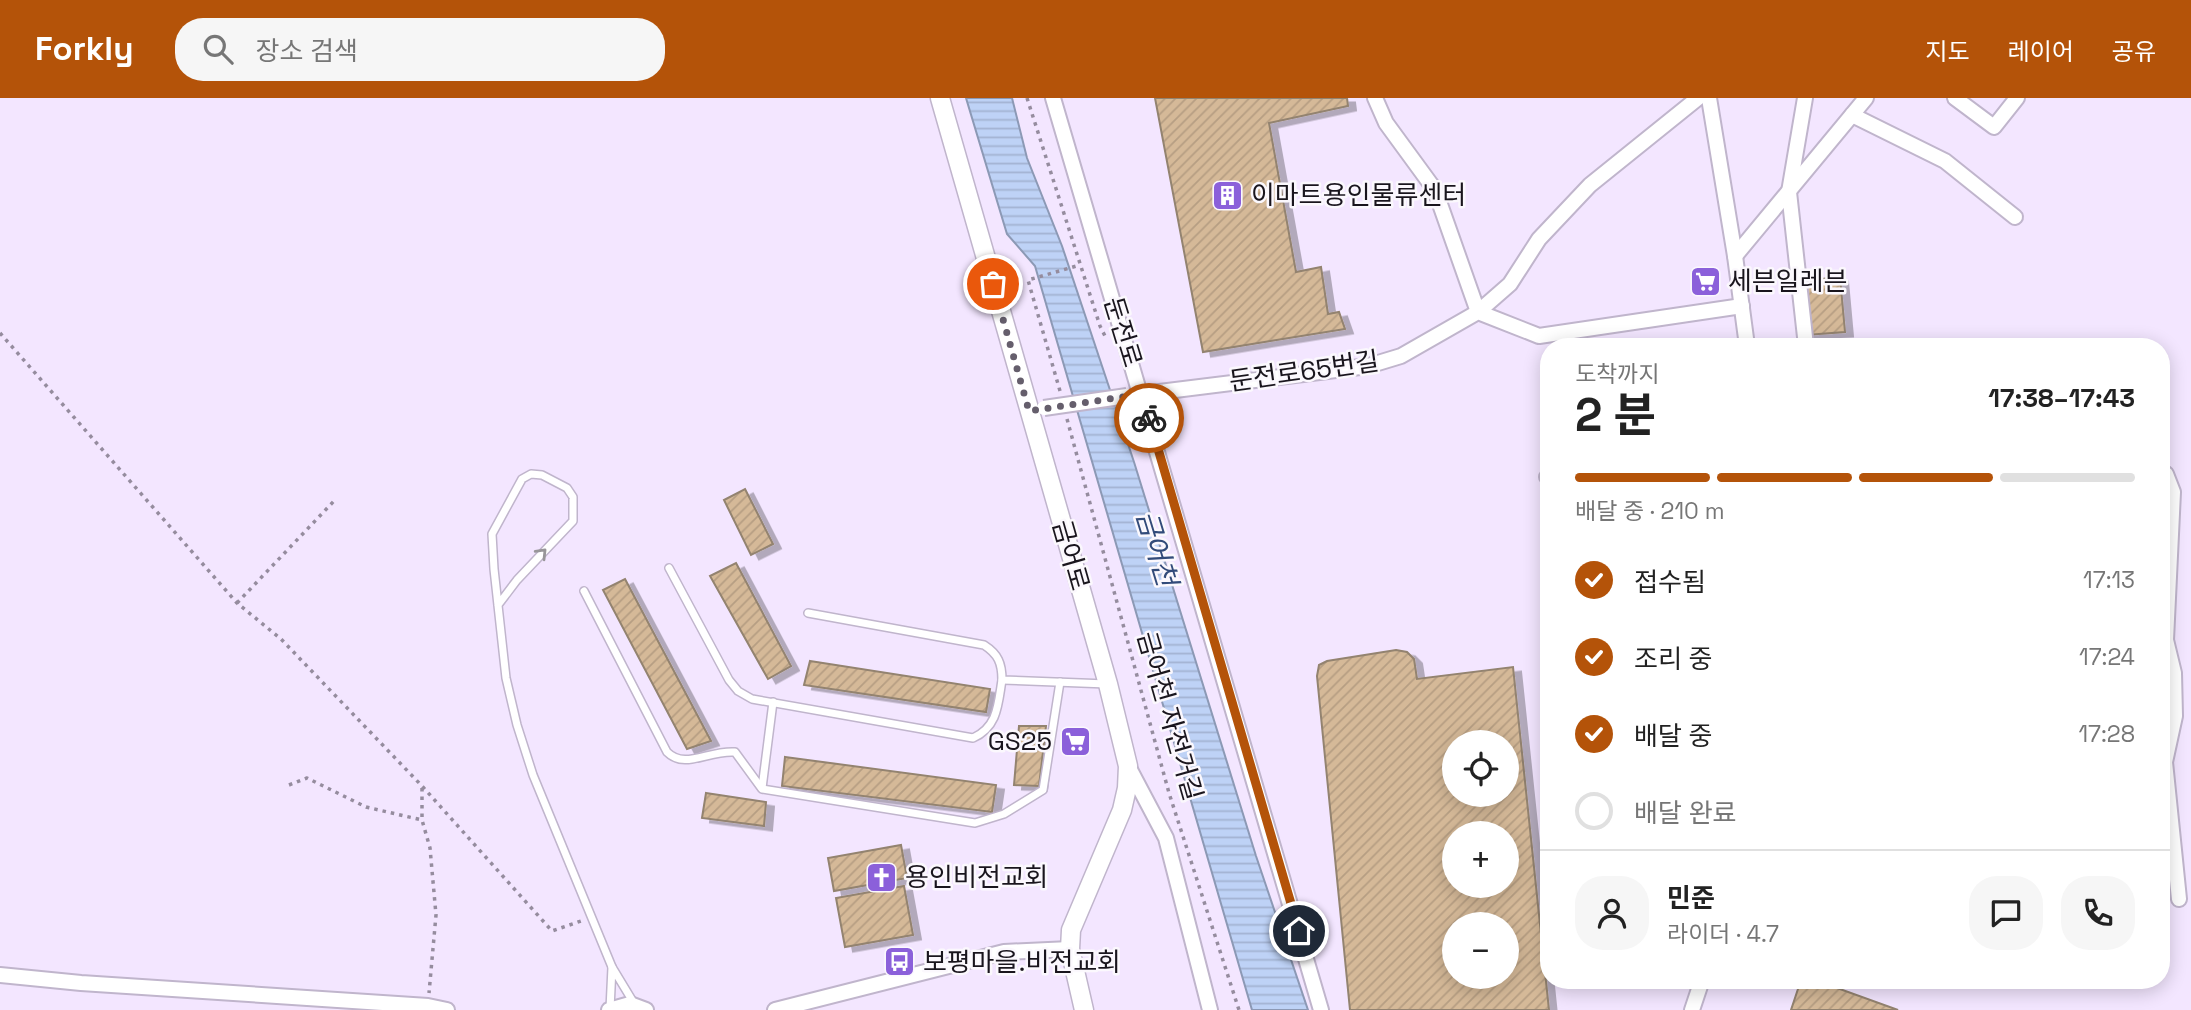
<!DOCTYPE html>
<html lang="ko">
<meta charset="utf-8">
<style>
:root{--surface:#fff;--page:#f6f6f6;--text:#222;--muted:#767676;--line:#e0e0e0;--accent:#b45309}
body{margin:0;font-family:"Space Grotesk","Noto Sans KR",sans-serif;background:var(--page);color:var(--text);height:100vh;display:flex;flex-direction:column;font-size:26px;white-space:nowrap}
*{box-sizing:border-box;margin:0}
p{font-size:23px;color:var(--muted)}
.icon{flex:none;width:38px;height:38px;fill:none;stroke:currentColor;stroke-width:2;stroke-linecap:round;stroke-linejoin:round}
.map{position:relative;flex:1;overflow:hidden}
.drawer{position:absolute;left:1540px;top:240px;width:630px;height:651px;display:flex;flex-direction:column;background:var(--surface);border-radius:28px;box-shadow:0 4px 18px #0003}
.drawer>*{flex:none}
.tools{position:absolute;left:1442px;top:632px;display:grid;gap:14px}
.tools a{display:grid;place-items:center;width:77px;height:77px;border-radius:50%;background:var(--surface);box-shadow:0 4px 18px #0003;font-size:35px}
.pin{position:absolute;display:grid;place-items:center;width:60px;height:60px;color:#fff;margin:-30px;border:4px solid #fff;border-radius:50%;box-shadow:0 2px 7px #0007}
.courier{position:absolute;display:grid;place-items:center;width:70px;height:70px;margin:-35px;border:5px solid #b45309;border-radius:50%;background:#fff;color:#222;box-shadow:0 2px 9px #0007}
.overview em{font-style:normal;font-weight:700}
.overview div{display:flex;flex-direction:column-reverse}
.overview{display:flex;align-items:center;justify-content:space-between;height:119px;padding:0 35px}
h1{font-size:46px;font-weight:700;line-height:52px}
.bar{display:grid;grid-template-columns:repeat(4,1fr);gap:10px 7px;align-content:center;height:84px;padding:0 35px}
.bar i{height:9px;border-radius:5px;background:var(--line)}
.bar .active{background:var(--accent)}
.bar p{grid-column:span 4}
.line{display:flex;align-items:center;gap:18px;padding:0 35px;border-top:2px solid var(--line)}
.line div{flex:1}
.round{display:grid;place-items:center;flex:none;width:74px;height:74px;border-radius:28px;background:var(--page)}
ol{padding:0 35px;list-style:none}
li{display:flex;align-items:center;gap:21px;height:77px}
li p{margin-inline-start:auto}
li .icon{padding:7px;border-radius:50%;background:var(--accent);color:#fff;stroke-width:4}
li:last-child{color:var(--muted)}
li i{width:38px;height:38px;border:4px solid var(--line);border-radius:50%}
header{display:flex;align-items:center;gap:42px;box-sizing:border-box;height:98px;padding:0 35px;background:var(--accent);color:#fff}
header strong{font-size:33px}
nav{display:flex;gap:38px;margin-inline-start:auto;font-size:24px}
.search{width:490px;height:63px;background:var(--page);display:flex;align-items:center;gap:18px;box-sizing:border-box;padding:0 24px;border-radius:28px;color:var(--muted);font-size:26px}
.map>svg:first-child{display:block}
.water{fill:url(#water-rules);stroke:#8c99b5;stroke-width:2}
.building{fill:url(#building-hatch);stroke:#93836f;stroke-width:2;fill-rule:evenodd;filter:url(#shadow)}
.lines{fill:none;stroke-linecap:round;stroke-linejoin:round}
.service-casing{stroke:#c0b5cc;stroke-width:10}
.minor-casing{stroke:#c0b5cc;stroke-width:18}
.tertiary-casing{stroke:#c0b5cc;stroke-width:21}
.path{stroke:#958c9e;stroke-width:3.5;stroke-dasharray:3.5 5;stroke-linecap:butt}
.service{stroke:#fff;stroke-width:7}
.minor{stroke:#fff;stroke-width:14}
.tertiary{stroke:#fff;stroke-width:18}
.minor-bridge-casing{stroke:#c0b5cc;stroke-width:18;stroke-linecap:butt}
.minor-bridge{stroke:#fff;stroke-width:14}
.oneway{stroke:#989699}
.done{stroke:#655e6c;stroke-width:7;stroke-dasharray:0 12.6}
.route{stroke:#b45309;stroke-width:9}
.labels{text-anchor:middle;dominant-baseline:central;stroke-width:5;stroke-linejoin:round;paint-order:stroke}
.poi-label{font-size:26px;fill:#19151d;stroke:#fbf8fd;text-anchor:start}
.street-label{font-size:26px;fill:#19151d;stroke:#fbf8fd}
.water-label{font-size:28px;font-style:italic;fill:#324b7a;stroke:#fbf8fd}
</style>
<header>
<strong>Forkly</strong>
<div class="search"><svg class="icon" aria-label="search" viewBox="0 0 24 24"><circle cx="10" cy="10" r="6"/><path d="M15 15l6 6"/></svg>장소 검색</div>
<nav><a>지도</a><a>레이어</a><a>공유</a></nav>
</header>
<div class="map">
<svg width="2191" height="912" viewBox="0 0 2191 912">
<defs>
<pattern id="water-rules" width="6" height="5" patternUnits="userSpaceOnUse" patternTransform="scale(1.75)"><rect width="6" height="5" fill="#bed2f6"/><path d="M0 2.5h6" fill="none" stroke="#a3b3d2"/></pattern>
<pattern id="building-hatch" width="6" height="6" patternUnits="userSpaceOnUse" patternTransform="scale(1.75)"><rect width="6" height="6" fill="#d5b998"/><path d="M-1 1l2-2M0 6l6-6M5 7l2-2" fill="none" stroke="#b69e83"/></pattern>
<filter id="shadow"><feDropShadow dx="8" dy="4.5" stdDeviation="0" flood-color="#0004"/></filter>
</defs>
<rect width="100%" height="100%" fill="#f3e6ff"/>
<path class="water" d="M966,0H1012L1027,60L1062,148L1134,364L1256,758L1308,912H1252L1035,168L1007,136Z"/>
<g class="building">
<path d="M1155,0H1347L1348,8L1269,25L1296,174L1321,169L1328,216L1339,214L1345,231L1203,254Z"/>
<path d="M1840,179L1845,234L1806,237L1801,183Z"/>
<path d="M745,391L773,446L751,457L724,402Z"/>
<path d="M736,465L791,568L768,581L710,478Z"/>
<path d="M625,481L711,643L687,651L603,492Z"/>
<path d="M1396,552L1407,554L1414,561L1417,581L1513,569L1549,912H1350L1317,578L1319,567L1327,563ZM1454,644H1507V696H1454ZM1454,735H1507V788H1454ZM1454,826H1507V878H1454Z"/>
<path d="M810,563L990,591L986,614L804,587Z"/>
<path d="M1019,628H1046L1039,688L1014,687Z"/>
<path d="M785,659L996,687L992,714L782,688Z"/>
<path d="M706,695L766,704L764,728L702,720Z"/>
<path d="M901,747L907,780L834,793L828,760Z"/>
<path d="M904,788L913,837L845,849L836,800Z"/>
<path d="M1801,882H1815L1898,912H1791Z"/>
</g>
<g class="lines">
<defs>
<g id="service">
<path d="M669,470L729,582L738,593L752,601L973,640C998,629 998,606 1002,582"/>
<path d="M584,493L667,654C685,672 708,652 735,654L762,691L975,725L1004,716L1043,692L1060,584"/>
<path d="M498,507L517,482L573,423V399L567,390L542,377L531,376L522,381L492,436L494,471L506,580L517,627L533,677L612,869"/>
<path d="M808,515L984,547C998,556 1002,565 1002,582L1107,586"/>
<path d="M762,690L773,604"/>
<path d="M610,911L612,869L635,907"/>
</g>
<g id="minor">
<path d="M1053,0L1321,912"/>
<path d="M1375,0L1386,25L1435,92L1478,214L1510,186L1539,141L1590,87L1698,0"/>
<path d="M1709,0L1735,158L1747,248"/>
<path d="M1805,0L1789,94L1806,248"/>
<path d="M1955,0L1994,29L2017,0"/>
<path d="M1852,17L1945,63L2015,119"/>
<path d="M1735,158L1866,0"/>
<path d="M1135,297L1368,268L1401,258L1478,214L1539,238L1742,208"/>
<path d="M2161,373L2166,376L2173,394L2166,542L2174,575L2175,618L2165,664L2179,801"/>
<path d="M1547,379H1549"/>
<path d="M1128,668L1166,740L1210,912"/>
<path d="M0,877L81,885L428,908L447,912"/>
<path d="M609,912L630,906L646,912"/>
<path d="M775,912L1004,854L1070,851"/>
<path d="M1692,912L1702,882"/>
</g>
<path id="tertiary" d="M940,0L1108,586L1128,668L1127,690L1122,712L1071,832L1070,851L1084,912"/>
</defs>
<use href="#service" class="service-casing"/>
<use href="#minor" class="minor-casing"/>
<use href="#tertiary" class="tertiary-casing"/>
<g class="path">
<path d="M1027,0L1100,228L1106,240"/>
<path d="M0,235L237,505L281,541L422,688L552,833L581,823"/>
<path d="M1060,293L1028,182L1080,167"/>
<path d="M1067,321L1169,695L1239,912"/>
<path d="M237,505L334,403"/>
<path d="M289,687L307,680L366,709L422,722"/>
<path d="M422,690V722L430,750L436,817L429,895"/>
</g>
<use href="#service" class="service"/>
<use href="#minor" class="minor"/>
<use href="#tertiary" class="tertiary"/>
<defs>
<path id="minor-bridge" d="M1044,310L1127,298"/>
</defs>
<use href="#minor-bridge" class="minor-bridge-casing"/>
<use href="#minor-bridge" class="minor-bridge"/>
</g>
<defs><path id="oneway-chevron" d="M-2-3.5L2.5 0L-2 3.5" fill="none" stroke-width="1.6" stroke-linecap="round" stroke-linejoin="round" transform="scale(1.75)"/></defs>
<use class="oneway" href="#oneway-chevron" transform="translate(542 455) rotate(-46)"/>
<g class="lines">
<path class="done" d="M993,186L1029,313L1142,296L1149,320"/>
<path class="route" d="M1149,320L1299,833"/>
</g>
<defs>
<symbol id="building-square" viewBox="-11 -11 22 22"><rect x="-9" y="-9" width="18" height="18" rx="4" fill="#8b60da" stroke="#fbf8fd"/><path d="M-4-6H4V6H1V3H-1V6H-4ZM-2.5-4.3h1.7v1.8h-1.7ZM.8-4.3h1.7v1.8H.8ZM-2.5-1h1.7V.8h-1.7ZM.8-1h1.7V.8H.8Z" fill="#fff"/></symbol>
<symbol id="supermarket-square" viewBox="-11 -11 22 22"><rect x="-9" y="-9" width="18" height="18" rx="4" fill="#8b60da" stroke="#fbf8fd"/><path d="M-6-5.5h2.5l.6 2H6L4.5 2H-2.5L-4.4-4H-6ZM-1.5 3.2a1.3 1.3 0 1 0 .1 0ZM3 3.2a1.3 1.3 0 1 0 .1 0Z" fill="#fff"/></symbol>
<symbol id="church-square" viewBox="-11 -11 22 22"><rect x="-9" y="-9" width="18" height="18" rx="4" fill="#8b60da" stroke="#fbf8fd"/><path d="M-1.2-6h2.4v3.5h3.3v2.4h-3.3V6h-2.4V-.1h-3.3v-2.4h3.3Z" fill="#fff"/></symbol>
<symbol id="bus-square" viewBox="-11 -11 22 22"><rect x="-9" y="-9" width="18" height="18" rx="4" fill="#8b60da" stroke="#fbf8fd"/><path d="M-5-6H5V4H4V6H2V4H-2V6H-4V4H-5ZM-3.5-4V0h7V-4ZM-3.5 1.2v1.5H-2V1.2ZM2 1.2v1.5H3.5V1.2Z" fill="#fff"/></symbol>
</defs>
<g fill-rule="evenodd">
<use href="#building-square" x="1210" y="80" width="35" height="35"/>
<use href="#supermarket-square" x="1688" y="166" width="35" height="35"/>
<use href="#supermarket-square" x="1058" y="626" width="35" height="35"/>
<use href="#church-square" x="864" y="762" width="35" height="35"/>
<use href="#bus-square" x="882" y="846" width="35" height="35"/>
</g>
<g class="labels">
<g class="poi-label">
<text x="1251" y="97">이마트용인물류센터</text>
<text x="1728" y="183">세븐일레븐</text>
<text x="1052" y="643" text-anchor="end">GS25</text>
<text x="905" y="779">용인비전교회</text>
<text x="923" y="864">보평마을.비전교회</text>
</g>
<g class="street-label">
<text transform="translate(1123 234) rotate(73)">둔전로</text>
<text transform="translate(1304 273) rotate(-8)">둔전로65번길</text>
<text transform="translate(1071 457) rotate(74)">금어로</text>
<text transform="translate(1170 618) rotate(74)">금어천 자전거길</text>
</g>
<g class="water-label">
<text transform="translate(1157 450) rotate(73)">금어천</text>
</g>
</g>
</svg>
<div class="tools">
<a><svg class="icon" aria-label="locate" viewBox="0 0 24 24"><circle cx="12" cy="12" r="6"/><path d="M12 2v4M12 18v4M2 12h4M18 12h4"/></svg></a>
<a>+</a>
<a>−</a>
</div>
<div class="pin" style="left:993px;top:186px;background:#ea580c"><svg class="icon" aria-label="bag" viewBox="0 0 24 24"><path d="M5 8h14l-1 12H6zM9 8a3 3 0 0 1 6 0"/></svg></div>
<div class="pin" style="left:1299px;top:833px;background:#1f2937"><svg class="icon" aria-label="home" viewBox="0 0 24 24"><path d="M3 11l9-7 9 7M6 9v11h12V9"/></svg></div>
<div class="courier" style="left:1149px;top:320px"><svg class="icon" aria-label="bike" viewBox="0 0 24 24"><circle cx="6" cy="16" r="4"/><circle cx="18" cy="16" r="4"/><path d="M6 16l4-8h5l3 8M10 8l3 8H6M13 5h3"/></svg></div>
<section class="drawer">
<div class="overview"><div><h1>2 분</h1><p>도착까지</p></div><em>17:38–17:43</em></div>
<div class="bar"><i class="active"></i><i class="active"></i><i class="active"></i><i></i><p>배달 중 · 210 m</p></div>
<ol>
<li><svg class="icon" aria-label="check" viewBox="0 0 24 24"><path d="M5 12l5 5 9-10"/></svg>접수됨<p>17:13</p></li>
<li><svg class="icon" aria-label="check" viewBox="0 0 24 24"><path d="M5 12l5 5 9-10"/></svg>조리 중<p>17:24</p></li>
<li><svg class="icon" aria-label="check" viewBox="0 0 24 24"><path d="M5 12l5 5 9-10"/></svg>배달 중<p>17:28</p></li>
<li><i></i>배달 완료</li>
</ol>
<div class="line" style="height:126px"><a class="round"><svg class="icon" aria-label="person" viewBox="0 0 24 24"><circle cx="12" cy="8" r="4"/><path d="M4 21q1-7 8-7t8 7"/></svg></a><div><b>민준</b><p>라이더 · 4.7</p></div><a class="round"><svg class="icon" aria-label="chat" viewBox="0 0 24 24"><path d="M4 5h16v11H9l-5 4z"/></svg></a><a class="round"><svg class="icon" aria-label="phone" viewBox="0 0 24 24"><path d="M5 4h4l2 5-3 2q2 4 5 5l2-3 5 2v4C11 20 4 13 5 4z"/></svg></a></div>
</section>
</div>
